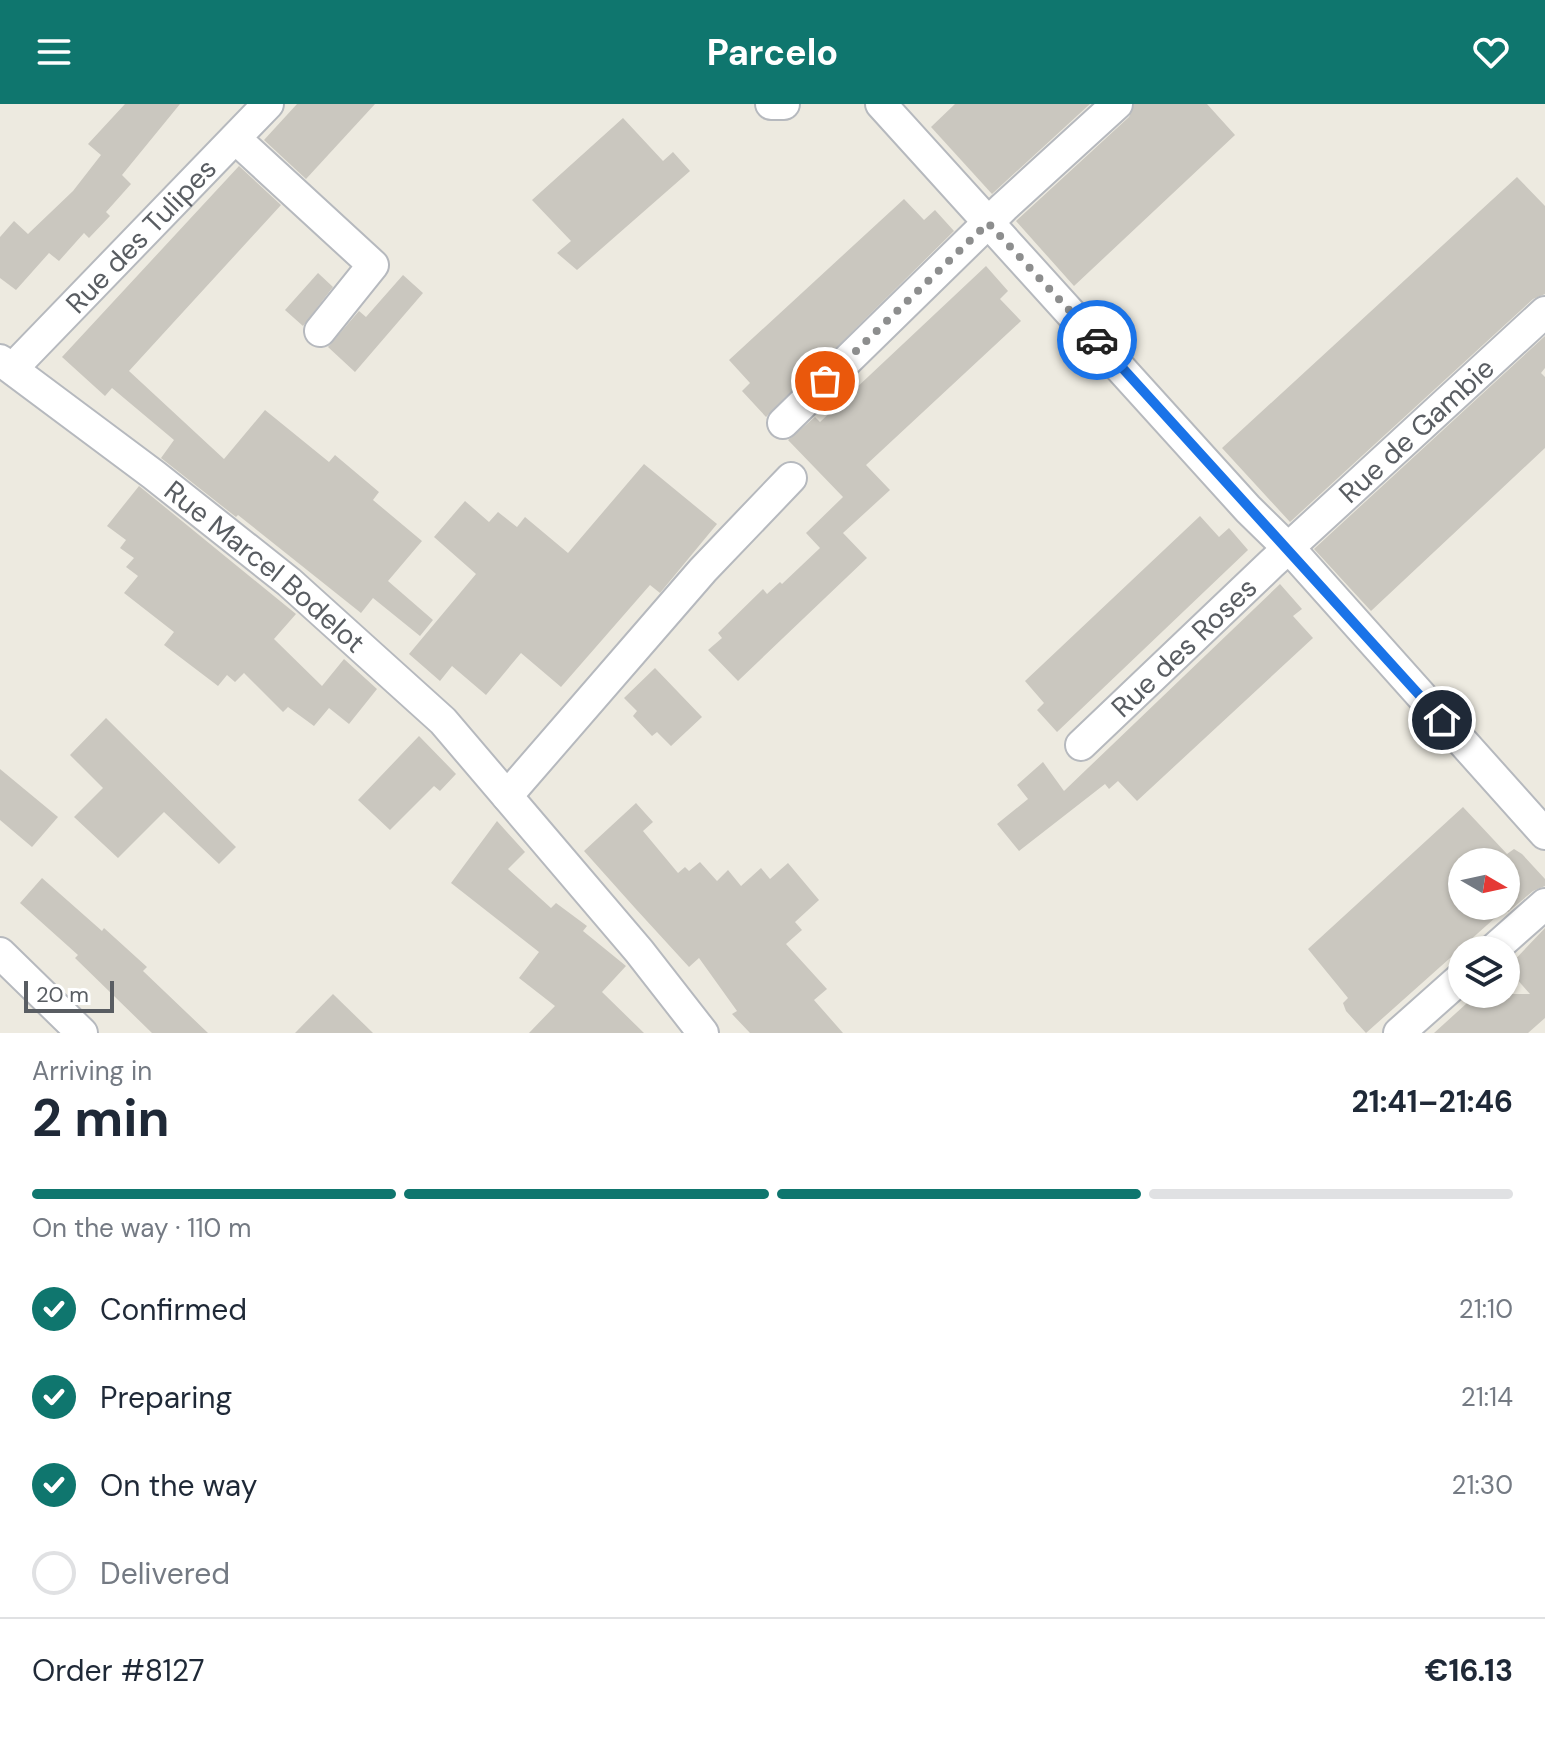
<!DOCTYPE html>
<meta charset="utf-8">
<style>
:root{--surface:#fff;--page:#f2f2f3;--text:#1f2937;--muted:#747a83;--line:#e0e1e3;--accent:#0f766e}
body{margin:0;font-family:"DM Sans",sans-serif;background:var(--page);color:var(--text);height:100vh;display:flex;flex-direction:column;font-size:30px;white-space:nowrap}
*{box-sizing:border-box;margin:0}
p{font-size:26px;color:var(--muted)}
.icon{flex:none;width:44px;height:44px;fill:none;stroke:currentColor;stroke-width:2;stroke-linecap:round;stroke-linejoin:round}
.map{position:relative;height:929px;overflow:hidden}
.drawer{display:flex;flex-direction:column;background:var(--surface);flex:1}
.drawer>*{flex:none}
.needle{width:52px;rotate:99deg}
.tools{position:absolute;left:1448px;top:744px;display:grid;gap:16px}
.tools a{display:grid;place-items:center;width:72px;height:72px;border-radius:50%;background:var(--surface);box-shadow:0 2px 6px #0004;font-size:40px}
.scale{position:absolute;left:24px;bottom:20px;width:90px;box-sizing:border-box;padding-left:8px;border:4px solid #595d62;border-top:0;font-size:22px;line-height:28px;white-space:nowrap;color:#595d62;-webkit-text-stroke:6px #fff;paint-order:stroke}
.pin{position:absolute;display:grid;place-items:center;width:68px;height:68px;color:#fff;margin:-34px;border:4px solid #fff;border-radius:50%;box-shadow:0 2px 8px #0007}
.courier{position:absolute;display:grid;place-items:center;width:80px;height:80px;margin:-40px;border:6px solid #1a73e8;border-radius:50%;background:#fff;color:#222;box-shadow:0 2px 10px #0007}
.head em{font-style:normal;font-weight:700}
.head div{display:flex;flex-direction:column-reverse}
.head{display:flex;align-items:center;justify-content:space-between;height:136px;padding:0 32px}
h1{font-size:52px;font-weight:700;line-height:60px}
.bar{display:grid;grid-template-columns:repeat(4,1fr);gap:12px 8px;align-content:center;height:96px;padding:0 32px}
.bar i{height:10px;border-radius:6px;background:var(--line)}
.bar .current{background:var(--accent)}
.bar p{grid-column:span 4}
.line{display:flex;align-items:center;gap:20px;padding:0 32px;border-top:2px solid var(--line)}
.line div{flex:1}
ol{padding:0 32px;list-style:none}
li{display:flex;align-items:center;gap:24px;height:88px}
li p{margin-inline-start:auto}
li .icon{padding:8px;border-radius:50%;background:var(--accent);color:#fff;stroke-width:4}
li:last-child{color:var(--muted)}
li i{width:44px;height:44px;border:4px solid var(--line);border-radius:50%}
header{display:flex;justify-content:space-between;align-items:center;height:104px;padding:0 32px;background:var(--accent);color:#fff;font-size:36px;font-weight:700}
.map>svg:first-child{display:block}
.building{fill:#cac7bf;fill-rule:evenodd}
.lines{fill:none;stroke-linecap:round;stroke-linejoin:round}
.minor-casing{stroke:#b6b9be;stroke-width:34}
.minor{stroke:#fff;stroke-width:30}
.done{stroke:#8d8e8e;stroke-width:8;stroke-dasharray:0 14.4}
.route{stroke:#1a73e8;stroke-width:10}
.labels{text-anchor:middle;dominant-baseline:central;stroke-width:7;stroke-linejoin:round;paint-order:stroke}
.street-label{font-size:28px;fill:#595d62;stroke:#fff}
</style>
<header><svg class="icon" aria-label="menu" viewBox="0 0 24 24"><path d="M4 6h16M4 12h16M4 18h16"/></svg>Parcelo<svg class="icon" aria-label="heart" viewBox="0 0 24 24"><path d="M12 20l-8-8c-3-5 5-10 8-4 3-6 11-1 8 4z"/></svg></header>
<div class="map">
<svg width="1545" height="929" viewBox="0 0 1545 929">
<rect width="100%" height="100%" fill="#edeae0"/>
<g class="building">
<path d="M125,0H180L122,71L131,80L106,108L110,112L89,134L84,129L59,157L49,149L16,186L0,174V133L14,117L28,130L73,87L101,51L88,40Z"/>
<path d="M297,0H375L306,75L264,36Z"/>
<path d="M955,0H1090L992,90L931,23Z"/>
<path d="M1134,0H1207L1235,31L1074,182L1016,117L1129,13Z"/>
<path d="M623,14L663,57L673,48L690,67L577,166L557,149L571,137L532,96Z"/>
<path d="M239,62L281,101L129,267L224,355L265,306L329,358L335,351L379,388L373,396L422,437L388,477L433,516L420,532L373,494L361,509L238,411L236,413L161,354L174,336L112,284L105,292L62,253Z"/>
<path d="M1517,73L1545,102V190L1533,195L1290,418L1222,344Z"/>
<path d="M904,95L924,116L935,106L954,127L766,313L742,287L750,279L729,256Z"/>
<path d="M986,162L1008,187L1000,195L1021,217L866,361L890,386L843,429L867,454L738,577L708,546L722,534L718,529L763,485L767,490L780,478L782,480L820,444L806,429L843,393L788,336L815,313L820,318Z"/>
<path d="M318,169L333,183L303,222L285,206Z"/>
<path d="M403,171L423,189L355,268L328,243L359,207L366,213Z"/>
<path d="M1545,232V264L1541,269L1545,273V344L1371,507L1314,445Z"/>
<path d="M644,360L717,420L660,489L650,481L561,583L521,549L486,591L452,562L440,577L409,550L476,470L434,433L465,397L489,418L498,408L517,423L525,413L568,449Z"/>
<path d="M139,382L296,510L274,535L322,582L344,555L377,585L349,620L329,604L314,622L288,603L283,608L244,569L235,578L227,571L218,582L164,541L174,528L124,489L138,472L126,463L134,454L120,444L126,436L107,422Z"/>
<path d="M1200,412L1219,433L1229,424L1248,446L1057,628L1037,606L1044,599L1025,577Z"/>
<path d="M1280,480L1302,505L1293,512L1313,534L1137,697L1118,677L1109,685L1105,680L1019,747L997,720L1028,695L1017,681L1043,658L1064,687Z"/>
<path d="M655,564L702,613L671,642L657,628L652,632L633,612L637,607L624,594Z"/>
<path d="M106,614L236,743L219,760L164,708L118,754L74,713L103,684L70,651Z"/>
<path d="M419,632L456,670L440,687L434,682L390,726L358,696Z"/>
<path d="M0,665L58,713L32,743L0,716Z"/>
<path d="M636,699L653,718L643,727L678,769L685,763L689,767L700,758L717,777L728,766L741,782L761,764L770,775L788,759L819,796L795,818L802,826L786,840L827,885L814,896L843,929H750L732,910L737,907L699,854L689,863L635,804L584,747Z"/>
<path d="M1463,703L1507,750L1514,745L1522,750L1545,775V782L1533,787L1508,808L1505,805L1366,929L1346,907L1343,899L1348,894L1308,845ZM1462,758H1506V802H1462Z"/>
<path d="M497,717L525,748L508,765L551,804L556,799L587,822L583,827L626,862L602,888L644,929H529L555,902L519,874L539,848L451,779Z"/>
<path d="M42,774L102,827L104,824L147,863L143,867L208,929H152L75,854L78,851L20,799Z"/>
<path d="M1545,824V914L1528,929H1434L1477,890H1530L1507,864Z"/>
<path d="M333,890L373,929H295Z"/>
</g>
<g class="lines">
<defs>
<g id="minor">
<path d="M771,0H784"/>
<path d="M881,0L1248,405L1299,455L1545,730"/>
<path d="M236,35L373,161L320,227"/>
<path id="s1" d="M0,256L154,371L289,478L443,617L639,847L703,929"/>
<path id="s2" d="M13,264L268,0"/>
<path d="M783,319L1004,103L1117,0"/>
<path id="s3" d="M1081,641L1271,460L1545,208"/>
<path d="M507,692L703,466L791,374"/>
<path d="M1493,846L1545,800"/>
<path d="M0,849L82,929"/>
<path d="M1399,929L1462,873"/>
</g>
</defs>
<use href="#minor" class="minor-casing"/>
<use href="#minor" class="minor"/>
</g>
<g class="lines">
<path class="done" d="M825,277L988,119L1097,236"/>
<path class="route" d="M1097,236L1442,616"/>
</g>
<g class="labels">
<g class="street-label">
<text stroke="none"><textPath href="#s2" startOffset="184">Rue des Tulipes</textPath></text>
<text stroke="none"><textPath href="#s3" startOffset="460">Rue de Gambie</textPath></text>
<text stroke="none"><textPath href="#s1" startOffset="336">Rue Marcel Bodelot</textPath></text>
<text stroke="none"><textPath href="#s3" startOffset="142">Rue des Roses</textPath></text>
</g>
</g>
</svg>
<div class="tools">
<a><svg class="needle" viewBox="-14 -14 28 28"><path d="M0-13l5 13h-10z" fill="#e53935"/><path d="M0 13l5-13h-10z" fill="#747a83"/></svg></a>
<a><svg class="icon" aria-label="layers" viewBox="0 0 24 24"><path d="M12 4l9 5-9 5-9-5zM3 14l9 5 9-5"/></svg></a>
</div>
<div class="scale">20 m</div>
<div class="pin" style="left:825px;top:277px;background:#ea580c"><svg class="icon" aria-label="bag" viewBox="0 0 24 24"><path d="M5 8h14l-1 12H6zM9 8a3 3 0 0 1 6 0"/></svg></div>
<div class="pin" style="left:1442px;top:616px;background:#1f2937"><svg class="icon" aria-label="home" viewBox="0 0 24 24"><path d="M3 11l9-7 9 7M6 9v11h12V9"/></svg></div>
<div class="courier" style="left:1097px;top:236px"><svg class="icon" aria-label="car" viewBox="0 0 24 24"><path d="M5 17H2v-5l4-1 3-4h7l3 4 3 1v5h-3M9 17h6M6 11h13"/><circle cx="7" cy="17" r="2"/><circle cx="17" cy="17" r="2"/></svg></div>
</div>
<section class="drawer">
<div class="head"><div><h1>2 min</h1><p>Arriving in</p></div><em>21:41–21:46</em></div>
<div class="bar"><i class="current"></i><i class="current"></i><i class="current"></i><i></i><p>On the way · 110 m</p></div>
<ol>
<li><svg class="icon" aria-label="check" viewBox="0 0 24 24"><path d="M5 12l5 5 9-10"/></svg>Confirmed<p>21:10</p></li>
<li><svg class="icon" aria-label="check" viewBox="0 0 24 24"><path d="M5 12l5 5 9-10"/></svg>Preparing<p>21:14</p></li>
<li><svg class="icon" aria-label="check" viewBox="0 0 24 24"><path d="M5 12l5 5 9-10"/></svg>On the way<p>21:30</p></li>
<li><i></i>Delivered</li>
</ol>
<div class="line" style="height:104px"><div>Order #8127</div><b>€16.13</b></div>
</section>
